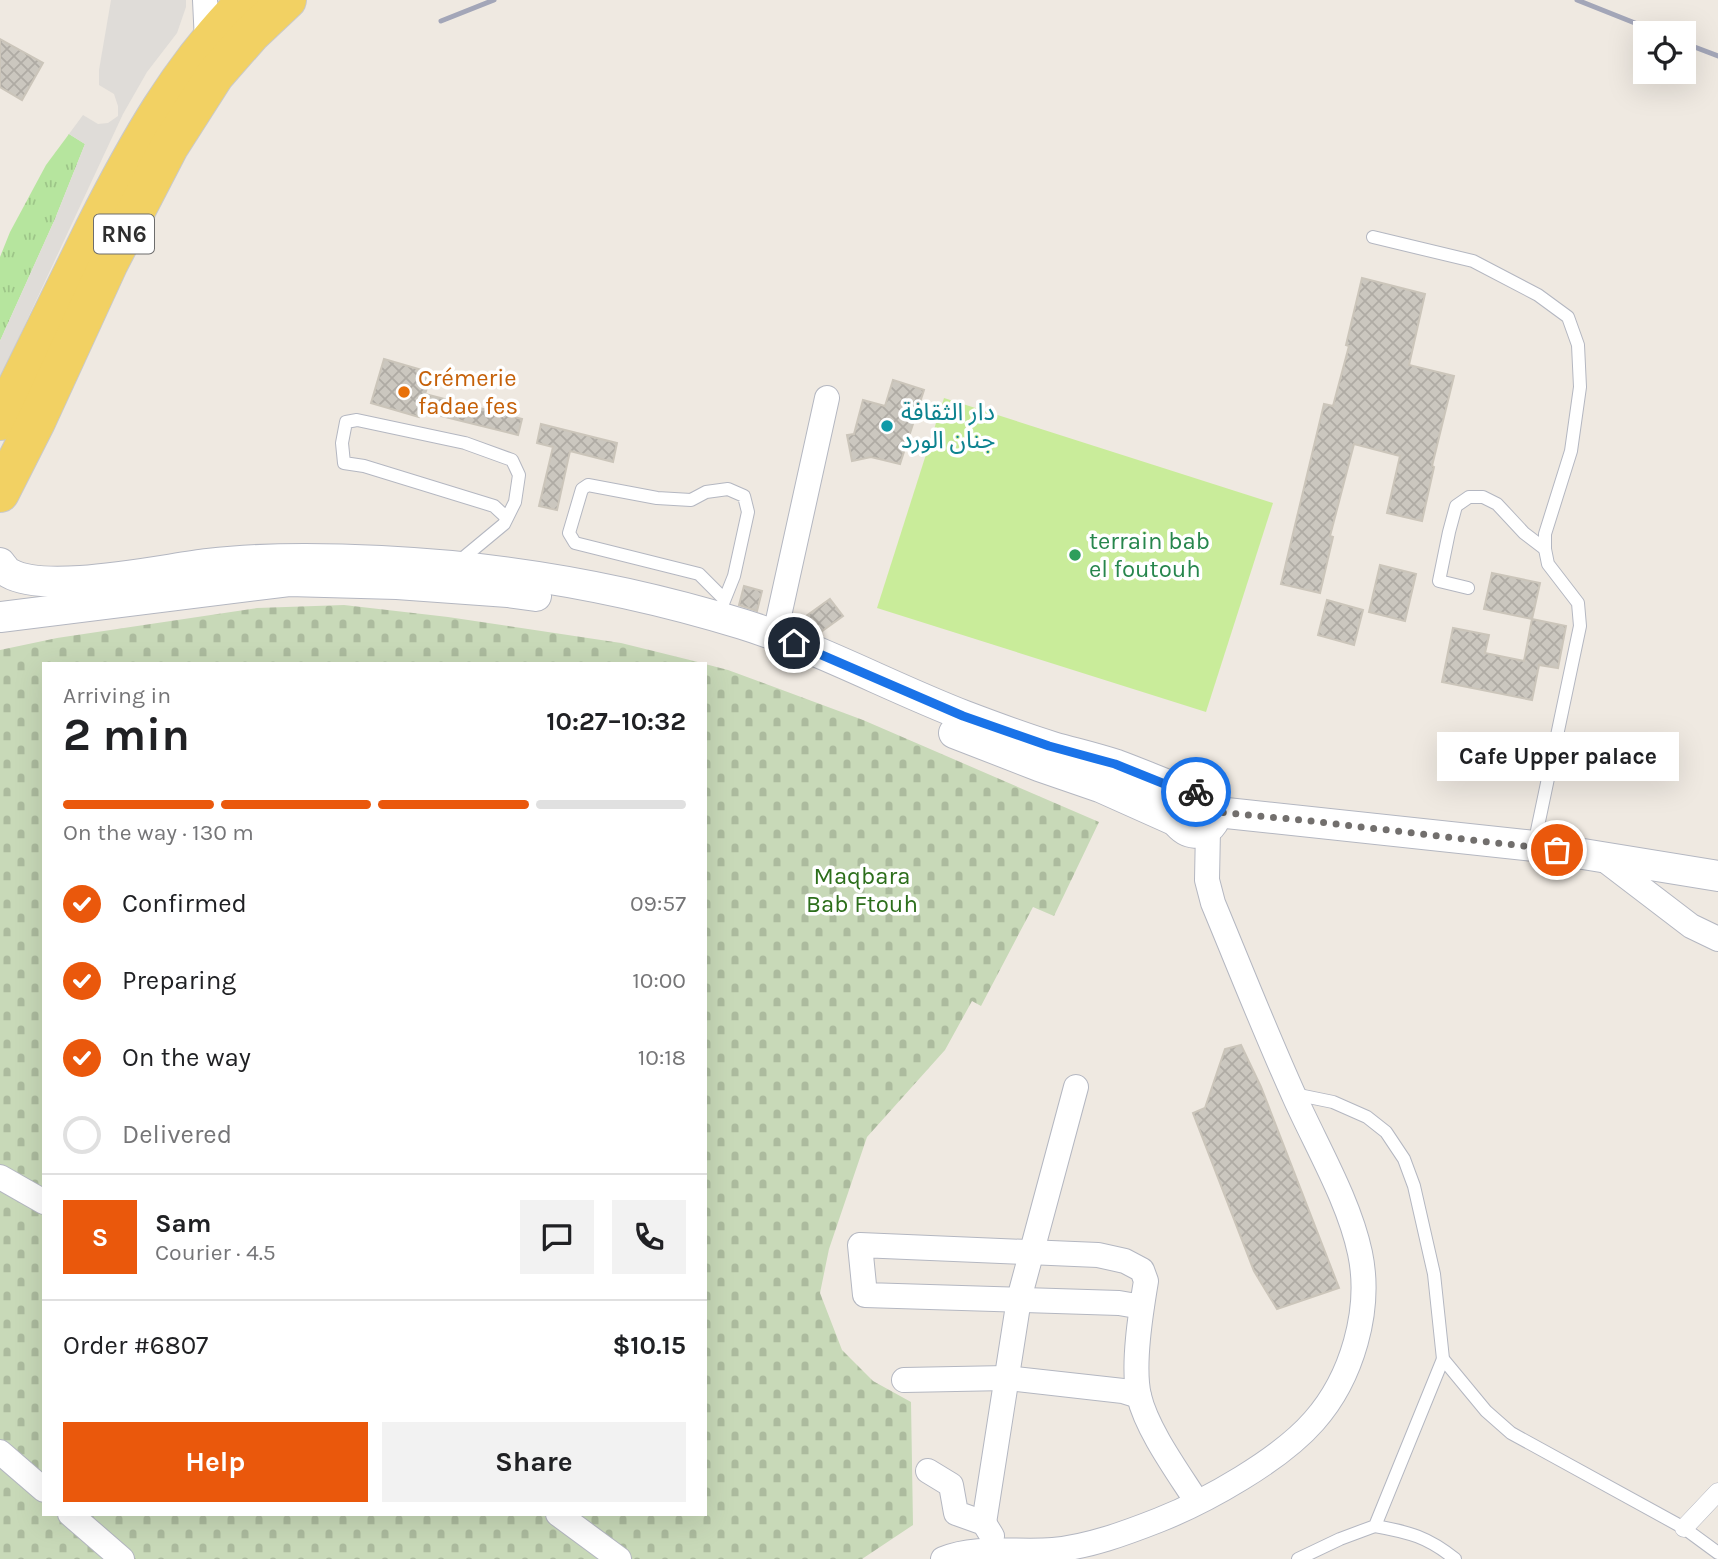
<!DOCTYPE html>
<meta charset="utf-8">
<style>
:root{--surface:#fff;--page:#f2f2f2;--text:#202124;--muted:#757577;--line:#e0e0e0;--accent:#ea580c}
body{margin:0;font-family:Karla,"Noto Sans Arabic",sans-serif;background:var(--page);color:var(--text);height:100vh;display:flex;flex-direction:column;font-size:26px;white-space:nowrap}
*{box-sizing:border-box;margin:0}
p{font-size:23px;color:var(--muted)}
.icon{flex:none;width:38px;height:38px;fill:none;stroke:currentColor;stroke-width:2;stroke-linecap:round;stroke-linejoin:round}
.map{position:relative;flex:1;overflow:hidden}
.details{position:absolute;left:42px;top:662px;width:665px;height:854px;display:flex;flex-direction:column;background:var(--surface);border-radius:0px;box-shadow:0 7px 28px #0002}
.details>*{flex:none}
.controls{position:absolute;left:1633px;top:21px;display:grid;gap:14px}
.controls a{display:grid;place-items:center;width:63px;height:63px;border-radius:0px;background:var(--surface);box-shadow:0 7px 28px #0002;font-size:35px}
.pin{position:absolute;display:grid;place-items:center;width:60px;height:60px;color:#fff;margin:-30px;border:4px solid #fff;border-radius:50%;box-shadow:0 2px 7px #0007}
.courier{position:absolute;display:grid;place-items:center;width:70px;height:70px;margin:-35px;border:5px solid #1a73e8;border-radius:50%;background:#fff;color:#222;box-shadow:0 2px 9px #0007}
.bubble{position:absolute;height:49px;border-radius:0px;background:var(--surface);box-shadow:0 7px 28px #0002;font-size:23px;font-weight:700;line-height:49px;text-align:center}
.head em{font-style:normal;font-weight:700}
.head div{display:flex;flex-direction:column-reverse}
.head{display:flex;align-items:center;justify-content:space-between;height:119px;padding:0 21px}
h1{font-size:46px;font-weight:700;line-height:52px}
.bar{display:grid;grid-template-columns:repeat(4,1fr);gap:10px 7px;align-content:center;height:84px;padding:0 21px}
.bar i{height:9px;border-radius:5px;background:var(--line)}
.bar .on{background:var(--accent)}
.bar p{grid-column:span 4}
.line{display:flex;align-items:center;gap:18px;padding:0 21px;border-top:2px solid var(--line)}
.line div{flex:1}
.round{display:grid;place-items:center;flex:none;width:74px;height:74px;border-radius:0px;background:var(--page)}
ol{padding:0 21px;list-style:none}
li{display:flex;align-items:center;gap:21px;height:77px}
li p{margin-inline-start:auto}
li .icon{padding:7px;border-radius:50%;background:var(--accent);color:#fff;stroke-width:4}
li:last-child{color:var(--muted)}
li i{width:38px;height:38px;border:4px solid var(--line);border-radius:50%}
.cta{display:flex;gap:14px;margin-top:auto;padding:14px 21px}
.cta a{flex:1;height:80px;border-radius:0px;background:var(--accent);color:#fff;font-size:28px;font-weight:700;line-height:80px;text-align:center}
.cta a+a{background:var(--page);color:var(--text)}
.map>svg:first-child{display:block}
.grass{fill:url(#grass-tufts)}
.cemetery{fill:url(#cemetery-stones)}
.pitch{fill:#c9ec9a}
.plaza{fill:#dfdcd8}
.building{fill:url(#building-cross-hatch);stroke:#cbc5ba;stroke-width:2}
.lines{fill:none;stroke-linecap:round;stroke-linejoin:round}
.service-casing{stroke:#b4b7c1;stroke-width:14}
.pedestrian-casing{stroke:#b4b7c1;stroke-width:19}
.minor-casing{stroke:#b4b7c1;stroke-width:26}
.tertiary-casing{stroke:#b4b7c1;stroke-width:32}
.primary-casing{stroke:#c9c9c9;stroke-width:40}
.service{stroke:#fff;stroke-width:12}
.pedestrian{stroke:#fff;stroke-width:18}
.minor{stroke:#fff;stroke-width:24}
.tertiary{stroke:#fff;stroke-width:30}
.primary{stroke:#f2d163;stroke-width:38}
.rail{stroke:#a3a6b8;stroke-width:5}
.done{stroke:#726f6d;stroke-width:7;stroke-dasharray:0 12.6}
.route{stroke:#1a73e8;stroke-width:9}
.food-dot{fill:#e8710a;stroke:#fff;stroke-width:2.5}
.culture-dot{fill:#0f9aa8;stroke:#fff;stroke-width:2.5}
.leisure-dot{fill:#2e9e5b;stroke:#fff;stroke-width:2.5}
.labels{text-anchor:middle;dominant-baseline:central;stroke-width:7;stroke-linejoin:round;paint-order:stroke}
.shield{fill:#fff;stroke:#6d6d6d;stroke-width:2}
.shield-label{font-size:23px;font-weight:bold;fill:#2e2e2e}
.food-label{font-size:24px;fill:#c56008;stroke:#fff;text-anchor:start}
.culture-label{font-size:24px;fill:#0d838f;stroke:#fff;text-anchor:start}
.leisure-label{font-size:24px;fill:#27864d;stroke:#fff;text-anchor:start}
.park-label{font-size:24px;fill:#2c6e1b;stroke:#fff}
</style>
<div class="map">
<svg width="1718" height="1559" viewBox="0 0 1718 1559">
<defs>
<pattern id="grass-tufts" width="24" height="20" patternUnits="userSpaceOnUse" patternTransform="scale(1.75)"><rect width="24" height="20" fill="#b6e59e"/><path d="M3 7l-1-3M5 7V3M7 7l1-3M15 17l-1-3M17 17v-4M19 17l1-3" fill="none" stroke="#9dc588"/></pattern>
<pattern id="cemetery-stones" width="16" height="16" patternUnits="userSpaceOnUse" patternTransform="scale(1.75)"><rect width="16" height="16" fill="#c8d9b8"/><path d="M2 7V4a2 2 0 0 1 4 0v3zM10 15v-3a2 2 0 0 1 4 0v3z" fill="#acbb9e"/></pattern>
<pattern id="building-cross-hatch" width="8" height="8" patternUnits="userSpaceOnUse" patternTransform="scale(1.75)"><rect width="8" height="8" fill="#cbc7bf"/><path d="M0 0l8 8M0 8l8-8" fill="none" stroke="#afaba4"/></pattern>
</defs>
<rect width="100%" height="100%" fill="#efe9e1"/>
<path class="grass" d="M69,134L85,144L55,219L0,341V257L10,232L46,165Z"/>
<path class="cemetery" d="M344,605L448,617L621,643L702,663H44V1514H705V664L728,670L863,720L1099,822L1054,916L1033,907L981,1006L972,1001L945,1050L867,1137L829,1249L820,1293L842,1350L873,1381L911,1402L913,1525L862,1559H0V650L57,638L257,608Z"/>
<path class="pitch" d="M944,398L1273,503L1206,712L877,608Z"/>
<path class="plaza" d="M111,0H186V7L177,33L147,72L123,114L0,378V341L55,219L85,144L69,134L83,115L98,124L108,123L118,116V106L114,94L99,85V70Z"/>
<g class="building">
<path d="M0,39L43,63L22,100L0,87Z"/>
<path d="M1362,278L1425,294L1409,365L1454,376L1432,466L1434,467L1422,521L1387,513L1400,456L1354,444L1330,536L1333,537L1320,593L1281,584L1324,404L1333,406L1349,346L1346,345Z"/>
<path d="M384,359L432,373L425,394L522,419L518,435L421,411L419,417L371,403Z"/>
<path d="M893,380L924,390L900,464L871,457L852,461L847,435L854,434L863,400L885,406Z"/>
<path d="M541,424L617,443L613,462L570,451L557,510L539,506L553,447L537,443Z"/>
<path d="M1380,565L1416,574L1405,621L1369,612Z"/>
<path d="M1492,573L1540,583L1532,619L1484,609Z"/>
<path d="M744,586L762,591L757,611L739,605Z"/>
<path d="M830,599L843,616L818,634L810,630L802,619Z"/>
<path d="M1327,600L1363,610L1354,645L1318,635Z"/>
<path d="M1532,619L1566,626L1558,668L1539,665L1532,700L1442,682L1453,628L1489,635L1485,653L1524,661Z"/>
<path d="M1241,1045L1261,1087L1339,1288L1277,1309L1254,1271L1193,1113L1205,1108L1225,1049Z"/>
</g>
<g class="lines">
<defs>
<g id="service">
<path d="M1373,237L1473,261L1538,295L1568,317L1578,345L1580,387L1571,451L1545,534V549L1548,564L1578,603L1580,626L1534,845"/>
<path d="M457,563L504,524L515,502L519,475L512,460L465,443L357,420L346,422L342,443L344,463L364,466L494,506L507,518"/>
<path d="M1468,588L1439,581L1449,532L1456,506L1469,497H1483L1497,504L1524,533L1545,549"/>
<path d="M718,616L734,576L748,512L744,496L728,489L706,492L691,500L657,498L588,485L582,489L569,533L575,543L699,574L724,599"/>
<path d="M1294,1094L1333,1102L1367,1117L1386,1132L1404,1159L1414,1186L1434,1274L1443,1359L1486,1411L1511,1433L1684,1528L1718,1553"/>
<path d="M1375,1526C1409,1532 1428,1537 1455,1559"/>
<path d="M1298,1559L1340,1539L1375,1526L1443,1359"/>
</g>
<path id="pedestrian" d="M1684,1528L1718,1492"/>
<g id="minor">
<path d="M205,0L207,42"/>
<path d="M775,634L827,398"/>
<path d="M1602,858L1691,926L1718,939"/>
<path d="M0,1177L44,1202"/>
<path d="M1142,1307L1119,1303L865,1295L860,1245L1098,1255L1125,1261L1142,1270L1146,1281C1141,1311 1132,1366 1139,1396C1147,1430 1178,1472 1197,1502"/>
<path d="M904,1380L1007,1378L1123,1391L1139,1396"/>
<path d="M0,1452L44,1490"/>
<path d="M928,1471L951,1485L956,1513L984,1523L992,1536"/>
<path d="M70,1514L122,1559"/>
<path d="M558,1514L619,1559"/>
<path d="M984,1523L1019,1299L1076,1087"/>
<path d="M943,1559C976,1545 1017,1553 1053,1550C1088,1547 1126,1533 1159,1520C1207,1501 1280,1460 1314,1421C1352,1378 1372,1310 1360,1253C1349,1201 1317,1147 1295,1098C1266,1034 1240,968 1213,903L1207,880L1208,829"/>
</g>
<g id="tertiary">
<path d="M0,563C3,567 6,571 9,573C47,595 163,569 208,564C266,557 323,558 381,561C504,567 625,588 742,624C819,648 890,687 965,716C994,727 1023,738 1053,747C1074,753 1096,758 1117,765C1136,772 1155,780 1173,787C1177,789 1181,791 1186,792C1193,794 1198,791 1205,795C1234,811 1200,853 1176,821L1175,804L1187,793"/>
<path d="M0,617L289,581L397,584L508,592L536,596"/>
<path d="M954,733L1039,766L1100,787L1176,821"/>
<path d="M1217,812L1534,846L1718,876"/>
</g>
<g id="primary">
<path d="M0,421C32,357 62,293 94,229C136,146 180,66 247,0"/>
<path d="M0,493L36,422L109,263L169,147L215,75L251,34L287,0"/>
</g>
</defs>
<use href="#service" class="service-casing"/>
<use href="#pedestrian" class="pedestrian-casing"/>
<use href="#minor" class="minor-casing"/>
<use href="#tertiary" class="tertiary-casing"/>
<use href="#primary" class="primary-casing"/>
<use href="#service" class="service"/>
<use href="#pedestrian" class="pedestrian"/>
<use href="#minor" class="minor"/>
<use href="#tertiary" class="tertiary"/>
<use href="#primary" class="primary"/>
<g class="rail">
<path d="M1577,0L1660,33"/>
<path d="M441,21L494,0"/>
<path d="M1684,43L1718,56"/>
</g>
</g>
<g class="lines">
<path class="done" d="M1196,792C1207,791 1215,802 1217,812L1311,821L1557,850"/>
<path class="route" d="M794,643L963,716L1049,746L1115,764L1187,793L1196,792"/>
</g>
<circle class="food-dot" cx="404" cy="392" r="7"/>
<circle class="culture-dot" cx="887" cy="426" r="7"/>
<circle class="leisure-dot" cx="1075" cy="555" r="7"/>
<g class="labels">
<rect class="shield" x="94" y="214.5" width="60" height="39" rx="5"/>
<g class="shield-label">
<text x="124" y="234">RN6</text>
</g>
<g class="food-label">
<text x="418" y="378">Crémerie<tspan x="418" dy="28">fadae fes</tspan></text>
</g>
<g class="culture-label">
<text x="901" y="412">دار الثقافة<tspan x="901" dy="28">جنان الورد</tspan></text>
</g>
<g class="leisure-label">
<text x="1089" y="541">terrain bab<tspan x="1089" dy="28">el foutouh</tspan></text>
</g>
<g class="park-label">
<text x="862" y="876">Maqbara<tspan x="862" dy="28">Bab Ftouh</tspan></text>
</g>
</g>
</svg>
<div class="controls">
<a><svg class="icon" aria-label="locate" viewBox="0 0 24 24"><circle cx="12" cy="12" r="6"/><path d="M12 2v4M12 18v4M2 12h4M18 12h4"/></svg></a>
</div>
<div class="pin" style="left:1557px;top:850px;background:#ea580c"><svg class="icon" aria-label="bag" viewBox="0 0 24 24"><path d="M5 8h14l-1 12H6zM9 8a3 3 0 0 1 6 0"/></svg></div>
<div class="pin" style="left:794px;top:643px;background:#1f2937"><svg class="icon" aria-label="home" viewBox="0 0 24 24"><path d="M3 11l9-7 9 7M6 9v11h12V9"/></svg></div>
<div class="courier" style="left:1196px;top:792px"><svg class="icon" aria-label="bike" viewBox="0 0 24 24"><circle cx="6" cy="16" r="4"/><circle cx="18" cy="16" r="4"/><path d="M6 16l4-8h5l3 8M10 8l3 8H6M13 5h3"/></svg></div>
<div class="bubble" style="left:1437px;top:732px;width:242px">Cafe Upper palace</div>
<section class="details">
<div class="head"><div><h1>2 min</h1><p>Arriving in</p></div><em>10:27–10:32</em></div>
<div class="bar"><i class="on"></i><i class="on"></i><i class="on"></i><i></i><p>On the way · 130 m</p></div>
<ol>
<li><svg class="icon" aria-label="check" viewBox="0 0 24 24"><path d="M5 12l5 5 9-10"/></svg>Confirmed<p>09:57</p></li>
<li><svg class="icon" aria-label="check" viewBox="0 0 24 24"><path d="M5 12l5 5 9-10"/></svg>Preparing<p>10:00</p></li>
<li><svg class="icon" aria-label="check" viewBox="0 0 24 24"><path d="M5 12l5 5 9-10"/></svg>On the way<p>10:18</p></li>
<li><i></i>Delivered</li>
</ol>
<div class="line" style="height:126px"><b class="round" style="background:var(--accent);color:#fff">S</b><div><b>Sam</b><p>Courier · 4.5</p></div><a class="round"><svg class="icon" aria-label="chat" viewBox="0 0 24 24"><path d="M4 5h16v11H9l-5 4z"/></svg></a><a class="round"><svg class="icon" aria-label="phone" viewBox="0 0 24 24"><path d="M5 4h4l2 5-3 2q2 4 5 5l2-3 5 2v4C11 20 4 13 5 4z"/></svg></a></div>
<div class="line" style="height:91px"><div>Order #6807</div><b>$10.15</b></div>
<div class="cta"><a>Help</a><a>Share</a></div>
</section>
</div>
